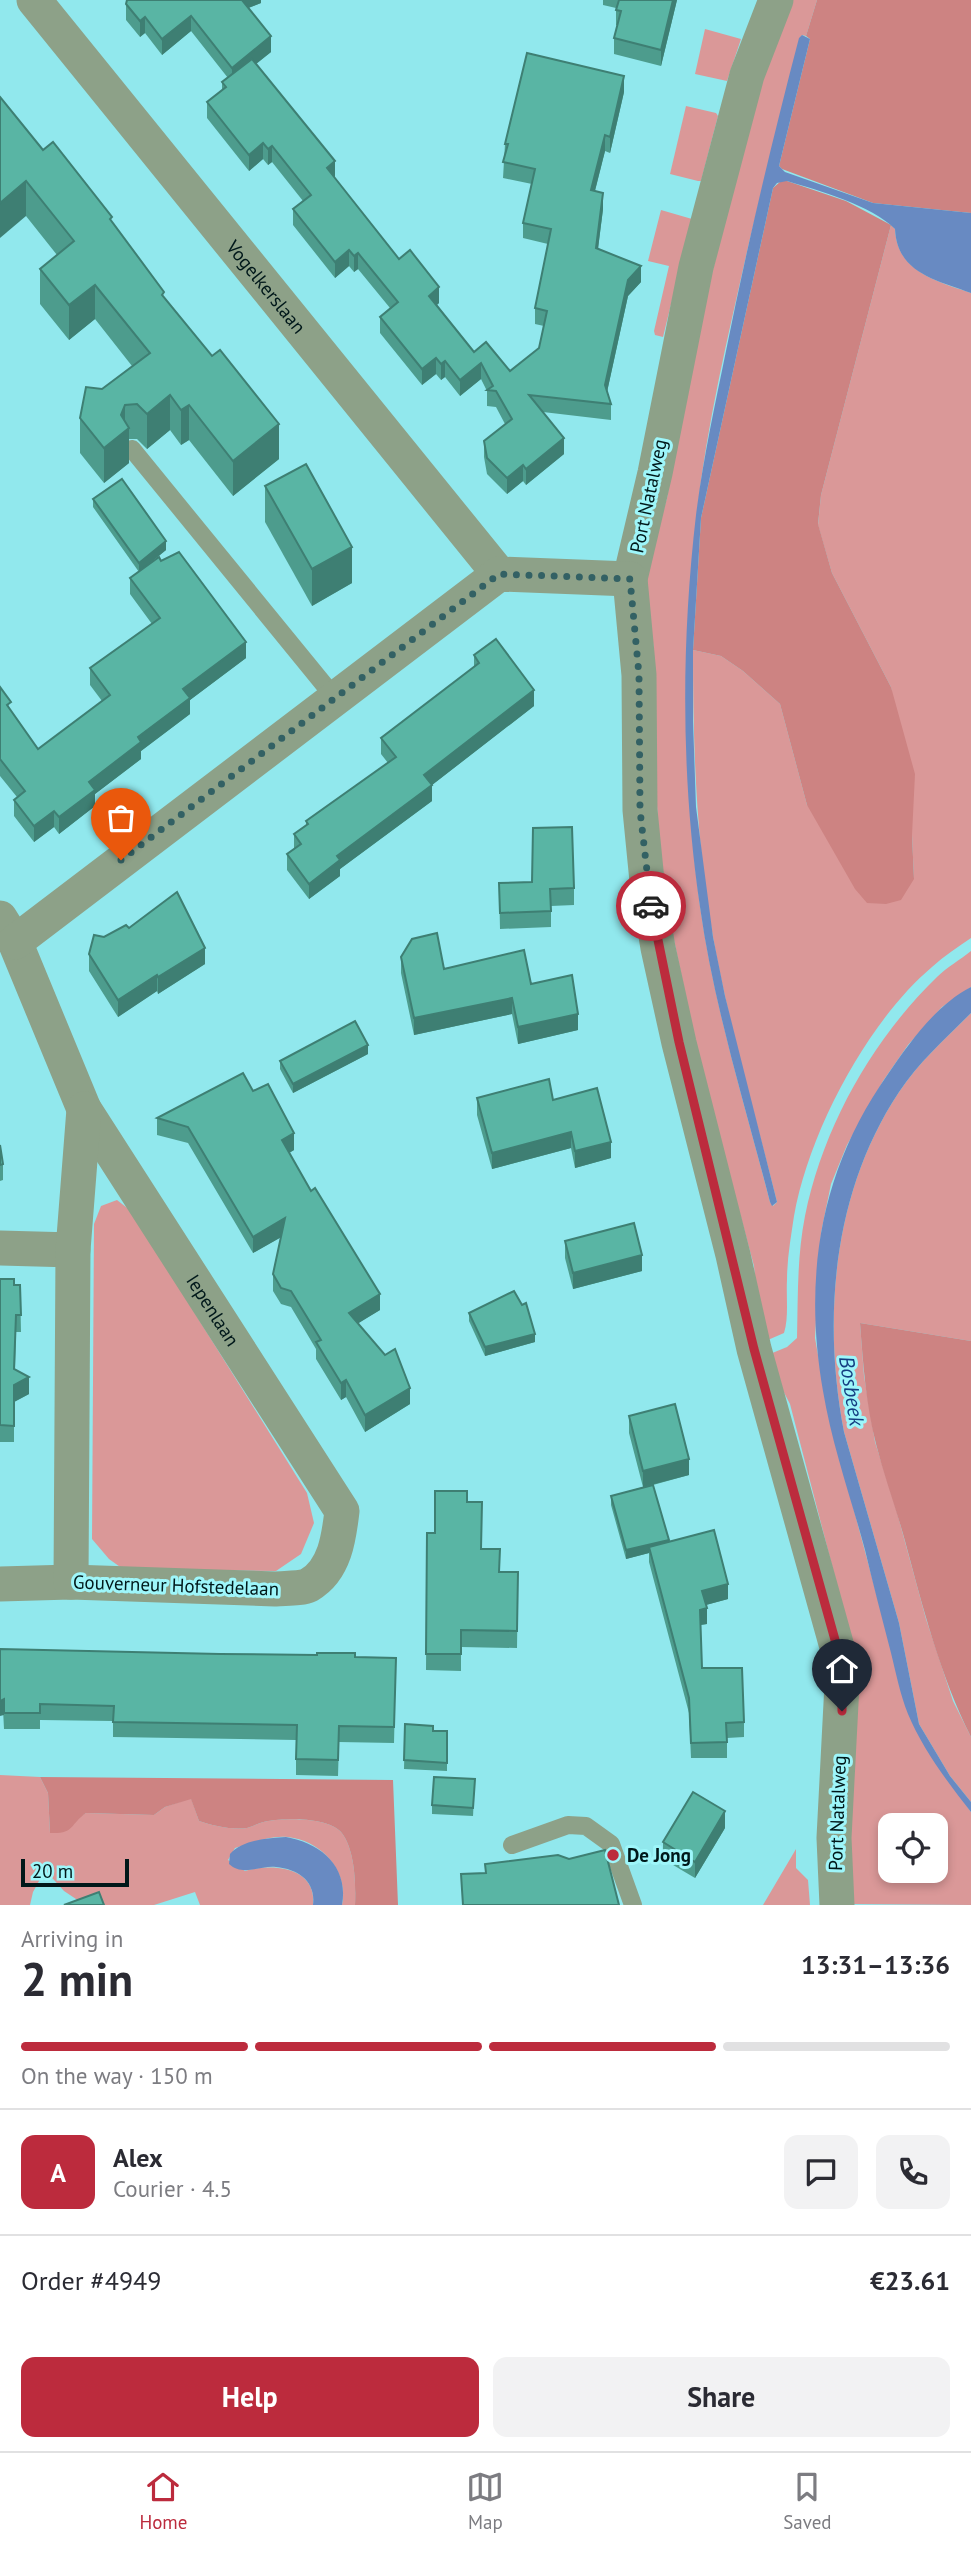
<!DOCTYPE html>
<meta charset="utf-8">
<style>
:root{--surface:#fff;--page:#f2f2f3;--text:#2b2b33;--muted:#7c7c81;--line:#e1e1e2;--accent:#bc2b3d}
body{margin:0;font-family:"PT Sans",sans-serif;background:var(--page);color:var(--text);height:100vh;display:flex;flex-direction:column;font-size:26px;white-space:nowrap}
*{box-sizing:border-box;margin:0}
p{font-size:23px;color:var(--muted)}
.icon{flex:none;width:38px;height:38px;fill:none;stroke:currentColor;stroke-width:2;stroke-linecap:round;stroke-linejoin:round}
.map{position:relative;height:1905px;overflow:hidden}
.panel{display:flex;flex-direction:column;background:var(--surface);flex:1}
.panel>*{flex:none}
.tools{position:absolute;left:878px;top:1813px;display:grid;gap:14px}
.tools a{display:grid;place-items:center;width:70px;height:70px;border-radius:14px;background:var(--surface);box-shadow:0 4px 10px #0003;font-size:35px}
.scale{position:absolute;left:21px;bottom:18px;width:108px;box-sizing:border-box;padding-left:7px;border:4px solid #00181a;border-top:0;font-size:19px;line-height:24px;white-space:nowrap;color:#00181a;-webkit-text-stroke:5px #9ef6fa;paint-order:stroke}
.pin{position:absolute;display:grid;place-items:center;width:60px;height:60px;color:#fff;margin:-72px -30px;border-radius:50% 50% 50% 0;rotate:-45deg;box-shadow:0 0 7px #0007}
.pin .icon{rotate:45deg}
.courier{position:absolute;display:grid;place-items:center;width:70px;height:70px;margin:-35px;border:5px solid #bc2b3d;border-radius:50%;background:#fff;color:#222;box-shadow:0 2px 9px #0007}
.headline em{font-style:normal;font-weight:600}
.headline div{display:flex;flex-direction:column-reverse}
.headline{display:flex;align-items:center;justify-content:space-between;height:119px;padding:0 21px}
h1{font-size:46px;font-weight:600;line-height:52px}
.bar{display:grid;grid-template-columns:repeat(4,1fr);gap:10px 7px;align-content:center;height:84px;padding:0 21px}
.bar i{height:9px;border-radius:5px;background:var(--line)}
.bar .on{background:var(--accent)}
.bar p{grid-column:span 4}
.line{display:flex;align-items:center;gap:18px;padding:0 21px;border-top:2px solid var(--line)}
.line div{flex:1}
.round{display:grid;place-items:center;flex:none;width:74px;height:74px;border-radius:14px;background:var(--page)}
.action{display:flex;gap:14px;margin-top:auto;padding:14px 21px}
.action a{flex:1;height:80px;border-radius:14px;background:var(--accent);color:#fff;font-size:28px;font-weight:600;line-height:80px;text-align:center}
.action a+a{background:var(--page);color:var(--text)}
.dock{display:flex;justify-content:space-around;align-items:center;height:98px;border-top:2px solid var(--line);background:var(--surface);font-size:19px;color:var(--muted)}
.dock a{display:grid;justify-items:center;gap:4px}
.dock .on{color:var(--accent)}
.map>svg:first-child{display:block}
.green{fill:#da9898;fill-rule:evenodd}
.forest{fill:#cd8382}
.water{fill:#688ac2}
.lines{fill:none;stroke-linecap:round;stroke-linejoin:round}
.service{stroke:#8da188;stroke-width:18}
.minor{stroke:#8da188;stroke-width:35}
.wall{fill:#4d9c8d}
.shaded-wall{fill:#3e7f73}
.building{fill:#59b5a4;stroke:#3e7f73;stroke-width:2}
.done{stroke:#336164;stroke-width:7;stroke-dasharray:0 12.6}
.route{stroke:#bc2b3d;stroke-width:9}
.poi-dot{fill:#bc2b3d;stroke:#9ef6fa;stroke-width:2.5}
.labels{text-anchor:middle;dominant-baseline:central;stroke-width:6;stroke-linejoin:round;paint-order:stroke}
.street-label{font-size:19px;fill:#00181a;stroke:#9ef6fa}
.poi-label{font-size:19px;font-weight:bold;fill:#00181a;stroke:#9ef6fa;text-anchor:start}
.water-label{font-size:21px;font-style:italic;fill:#143d80;stroke:#9ef6fa}
</style>
<div class="map">
<svg width="971" height="1905" viewBox="0 0 971 1905">
<rect width="100%" height="100%" fill="#91e8ed"/>
<g class="green">
<path d="M792,0H817L806,36L802,35C782,104 766,173 749,243C729,332 707,422 697,513C682,642 682,776 700,906C714,1006 745,1105 770,1202L773,1206L777,1202C755,1114 729,1026 713,937C696,842 693,746 693,650L721,656L743,671L780,704L807,805L914,879L912,835L891,687L832,573L818,525L821,495L891,225L895,229C897,272 937,281 971,293V938C958,947 944,956 932,967C867,1022 809,1132 794,1216C791,1237 787,1258 787,1280C786,1297 789,1317 784,1333L761,1343L754,1266L700,1065L662,882L653,745L654,649L645,593L650,558L667,498L696,336L762,77Z"/>
<path d="M705,29L741,39L727,81L695,74Z"/>
<path d="M686,106L716,113L718,116L701,181H698L670,174Z"/>
<path d="M661,210L692,219L663,337L655,335L654,331L669,266L648,261Z"/>
<path d="M971,951V987L942,1007L908,1045L883,1081L847,1145L831,1184L821,1233L815,1338L829,1417L908,1712L939,1766L971,1812V1905L851,1904L849,1631L790,1404L765,1356L787,1347L797,1338C798,1297 797,1256 805,1216C823,1127 872,1040 937,977C947,967 960,960 971,951ZM891,1825H936V1871H891Z"/>
<path d="M971,1013V1341L860,1323L864,1376L875,1442L896,1509L926,1619L953,1701L971,1737V1802L950,1776L919,1724L899,1623L844,1432C822,1318 833,1191 899,1092C919,1062 946,1038 971,1013Z"/>
<path d="M117,1200L131,1211L307,1493L314,1523L301,1554L276,1571L123,1569L109,1559L92,1539L94,1224L101,1206Z"/>
<path d="M0,1775L40,1777L48,1793L50,1833L86,1813L154,1815L165,1807L191,1798L199,1821C214,1826 232,1830 247,1828C254,1826 261,1822 268,1821C285,1818 328,1817 341,1832C355,1849 356,1884 355,1905H342C349,1871 322,1841 288,1837C270,1835 252,1843 235,1848L228,1860L245,1871C273,1863 317,1867 313,1905H200L195,1892L154,1905H103L79,1901L64,1891L45,1870L33,1892L30,1905H0Z"/>
<path d="M796,1849V1868L808,1880L810,1905H763Z"/>
</g>
<g class="forest">
<path d="M817,0H971V213L873,203L782,169L779,166L810,39L806,36Z"/>
<path d="M781,181H787L846,201L891,225L821,495L818,524L832,573L891,687L915,774L912,835L914,879L901,900L886,904L867,903L855,889L807,805L780,704L743,671L721,656L693,650L701,518L773,188Z"/>
<path d="M860,1323L971,1341V1737C940,1675 923,1608 905,1541C896,1508 884,1476 876,1444C866,1405 863,1363 860,1323Z"/>
<path d="M40,1777L393,1780L398,1905H355C356,1884 355,1849 341,1832C328,1817 285,1818 268,1821C261,1822 254,1826 247,1828C232,1830 214,1826 199,1821L191,1799L165,1807L154,1815L86,1813C69,1825 75,1834 50,1833L48,1793Z"/>
</g>
<g class="water">
<path d="M802,35L810,39L779,166L785,172L873,203L971,213V293C936,280 897,273 895,229C871,205 820,191 787,181L777,183L773,188L701,518L693,650V721L696,807L713,937L725,996L777,1202L772,1206L770,1202C745,1105 714,1007 700,907C681,778 681,644 696,515C703,459 715,405 726,351C747,246 772,141 799,38Z"/>
<path d="M971,987V1013C946,1038 919,1062 899,1092C833,1191 822,1318 844,1432L899,1623L919,1724L950,1776L971,1802V1812C948,1783 922,1748 908,1714C900,1694 896,1673 891,1653C882,1618 873,1584 865,1550C851,1498 832,1445 823,1391C803,1277 820,1170 888,1074C910,1042 936,1005 971,987Z"/>
<path d="M286,1837C321,1843 349,1867 342,1905H313C316,1882 299,1869 276,1867C260,1865 243,1877 229,1864L230,1854C242,1840 268,1838 286,1837Z"/>
</g>
<g class="lines">
<g class="service">
<path d="M132,449L335,698"/>
<path d="M512,1845L568,1825L586,1826L611,1844L633,1905"/>
</g>
<g class="minor">
<path id="s1" d="M34,0L499,574"/>
<path d="M776,0L747,75L696,267L655,473L630,579L639,675L640,810L647,881L658,948L679,1043L733,1255L754,1349L837,1647L842,1684L834,1838L837,1905"/>
<path id="s2" d="M0,918L15,942L84,1109L342,1511C339,1537 335,1570 309,1585C301,1589 285,1588 275,1589L71,1582L0,1584"/>
<path d="M15,942L499,574L630,579"/>
<path d="M0,1248L73,1250"/>
<path d="M71,1582L73,1250L84,1109"/>
</g>
</g>
<g class="wall">
<path d="M261,0V3L248,8L271,52L256,64L335,177V178L399,259L439,303L437,305L474,352L510,371L539,348L544,326L535,324V308L548,244L523,238V223L532,184L503,178L505,144L624,92L610,153L605,151L595,191L603,209L598,249L641,282L628,296L607,392L611,404V420L543,412L564,454L526,485L523,481L507,494L487,474L484,457V441L505,424L496,407L487,406V391L481,379L460,396L445,377L441,380L436,374L422,385L380,333V317L390,308L358,269L354,272L349,266L335,278L293,225V209L303,201L272,162L268,165L263,159L249,171L207,118V102L222,90V82L228,78L191,31L162,55L145,33L140,37L126,20V4Z"/>
<path d="M603,0H677L661,66L614,54V38L618,26L616,25V8L603,5Z"/>
<path d="M0,97L43,150L112,223L164,298L279,459L233,496L189,440L181,445L170,430L147,449L137,439H129V463L104,483L80,453V418L102,389L132,366L95,319L69,340L40,304V269L57,255L26,216Z"/>
<path d="M265,486L352,583L312,606L265,522Z"/>
<path d="M93,499L166,550L144,568L161,561L246,658L190,700V714L141,751V759L95,794V806L59,834L54,827L34,842L14,816V800L17,797L0,776V687L11,711L38,749L102,701L90,685V668L152,624L130,594V578L139,572L93,507Z"/>
<path d="M474,655L534,706L432,785V801L340,869V876L309,899L287,870V854L294,849V834L306,825V821L388,763L381,754V738L474,668Z"/>
<path d="M532,882L574,888V905L551,906V927L500,929L499,883Z"/>
<path d="M129,928L205,964L158,994L157,991L118,1017L89,971V954L104,937Z"/>
<path d="M401,957L444,969L531,984L578,1030L518,1044L512,1014L414,1035L401,973Z"/>
<path d="M368,1054L293,1093L280,1069V1061Z"/>
<path d="M253,1091L294,1150L289,1153L380,1310L358,1323L410,1404L365,1432L346,1397L341,1400L316,1359V1349L291,1307L281,1304L273,1291V1274L281,1237L253,1253L188,1143L157,1135V1118Z"/>
<path d="M477,1098L553,1100L611,1158L575,1168L571,1148L492,1169L477,1115Z"/>
<path d="M0,1145L3,1164V1180L0,1181Z"/>
<path d="M565,1241L642,1271L573,1289L565,1258Z"/>
<path d="M0,1279L14,1285H20L21,1332H16L15,1369L29,1394L14,1402V1442H0Z"/>
<path d="M469,1313L535,1342L485,1356L469,1321Z"/>
<path d="M629,1416L689,1475L653,1485L669,1542L728,1599L706,1605L707,1624L700,1625L702,1668L744,1722V1737L727,1738V1758H691L689,1713L649,1562V1553L626,1559L611,1505V1496L643,1487L629,1433Z"/>
<path d="M467,1502L481,1549L500,1572H518L517,1648L461,1647V1671L426,1670L427,1533H435Z"/>
<path d="M0,1649L396,1658L394,1743L339,1742L338,1776L296,1775V1740L113,1737V1721L40,1720V1729H4Z"/>
<path d="M405,1724L433,1731H447V1771L404,1769Z"/>
<path d="M475,1779L473,1816L432,1814V1805Z"/>
<path d="M725,1828L695,1878L663,1859V1842Z"/>
</g>
<g class="shaded-wall">
<path d="M238,0H261V3L238,12Z"/>
<path d="M673,0H677L661,66V50Z"/>
<path d="M191,16V31L162,55V39Z"/>
<path d="M145,17V33L140,37V21Z"/>
<path d="M271,36V52L232,83V68Z"/>
<path d="M624,76V92L610,153V137Z"/>
<path d="M605,135V151L591,206V190Z"/>
<path d="M263,143V159L249,171V155Z"/>
<path d="M272,146V162L268,165V149Z"/>
<path d="M335,161V177L327,184V168Z"/>
<path d="M26,181V216L0,238V203Z"/>
<path d="M603,193V209L596,264V248Z"/>
<path d="M349,250V266L335,278V262Z"/>
<path d="M358,253V269L354,272V256Z"/>
<path d="M641,266V282L628,296L605,401V385L628,280Z"/>
<path d="M95,285V319L69,340V305Z"/>
<path d="M439,287V303L429,311V296Z"/>
<path d="M436,358V374L422,385V369Z"/>
<path d="M445,361V377L441,380V364Z"/>
<path d="M481,363V379L460,396V380Z"/>
<path d="M170,395V430L147,449V414Z"/>
<path d="M125,405V431L129,428V463L104,483V448Z"/>
<path d="M189,405V440L181,445V410Z"/>
<path d="M279,424V459L233,496V461Z"/>
<path d="M564,438V454L526,485V469Z"/>
<path d="M523,465V481L507,494V478Z"/>
<path d="M166,541V550L139,572V563Z"/>
<path d="M352,547V583L312,606V569Z"/>
<path d="M246,642V658L190,700V714L141,751V759L95,794V806L59,834V817L89,782L183,689Z"/>
<path d="M534,690V706L432,785V801L340,869V876L309,899V884L337,856L424,775Z"/>
<path d="M54,811V827L34,842V826Z"/>
<path d="M205,948V964L158,994V977Z"/>
<path d="M157,975V991L118,1017V1000Z"/>
<path d="M512,998V1014L414,1035V1018Z"/>
<path d="M578,1014V1030L518,1044V1027Z"/>
<path d="M368,1045V1054L293,1093V1084Z"/>
<path d="M571,1132V1148L492,1169V1153Z"/>
<path d="M294,1133V1150L282,1157V1140Z"/>
<path d="M611,1142V1158L575,1168V1151Z"/>
<path d="M285,1218V1235L253,1253V1237Z"/>
<path d="M642,1255V1271L573,1289V1273Z"/>
<path d="M380,1294V1310L349,1329V1313Z"/>
<path d="M535,1334V1342L485,1356V1347Z"/>
<path d="M29,1377V1394L14,1402V1442V1385Z"/>
<path d="M346,1380V1397L341,1400V1383Z"/>
<path d="M410,1388V1404L365,1432V1415Z"/>
<path d="M689,1459V1475L643,1487V1471Z"/>
<path d="M669,1540V1548L649,1547V1553L626,1559V1550Z"/>
<path d="M728,1584V1599L702,1606V1591Z"/>
<path d="M707,1608V1624L700,1625V1610Z"/>
<path d="M4,1699V1715L0,1716V1701Z"/>
<path d="M725,1811V1828L695,1878V1862Z"/>
</g>
<g class="building">
<path d="M127,0H242L271,36L232,68L191,16L162,39L145,17L140,21L126,4Z"/>
<path d="M619,0H673L661,50L614,38L621,11L616,10Z"/>
<path d="M527,53L624,76L610,137L605,135L591,190L603,193L596,248L641,266L628,280L605,385L611,404L529,395L564,438L526,469L523,465L507,478L487,458L484,441L512,419L496,391L487,390L493,386L481,363L460,380L445,361L441,364L436,358L422,369L380,317L398,302L358,253L354,256L349,250L335,262L293,209L311,195L272,146L268,149L263,143L249,155L207,102L226,87L222,82L252,59L335,161L327,168L399,259L410,250L439,287L429,296L474,352L486,342L510,371L539,348L547,311L535,308L551,229L523,223L535,169L503,162L508,144H505Z"/>
<path d="M0,97L43,150L53,142L112,217L110,219L164,292L162,295L212,356L220,350L279,424L233,461L189,405L181,410L170,395L147,414L137,404L125,405L121,415L129,428L104,448L80,418L86,387L102,389L150,353L95,285L69,305L40,269L74,241L26,181L0,203Z"/>
<path d="M306,464L352,547L312,569L265,486Z"/>
<path d="M122,479L166,541L139,563L93,499Z"/>
<path d="M179,552L246,642L183,689L190,698L138,737L141,742L89,782L95,790L59,817L54,811L34,826L14,800L25,791L0,759V687L11,702L7,705L38,749L110,695L90,668L160,618L130,578L159,557L161,561Z"/>
<path d="M496,639L534,690L424,775L432,785L337,856L340,860L309,884L287,854L301,844L294,834L308,824L306,821L396,757L381,738L479,663L474,655Z"/>
<path d="M572,827L574,888L550,889L551,911L500,913L499,883L532,882L533,828Z"/>
<path d="M177,892L205,948L158,977L157,975L118,1000L89,954L94,935L104,937L126,925L129,928Z"/>
<path d="M437,933L444,969L524,950L531,984L572,975L578,1014L518,1027L512,998L414,1018L401,957L412,939Z"/>
<path d="M355,1021L368,1045L293,1084L280,1061Z"/>
<path d="M243,1073L253,1091L268,1084L294,1133L282,1140L311,1191L315,1188L380,1294L349,1313L385,1355L395,1349L410,1388L365,1415L346,1380L341,1383L316,1342L321,1340L291,1291L281,1288L273,1274L285,1218L253,1237L188,1127L157,1118Z"/>
<path d="M549,1079L553,1100L597,1088L611,1142L575,1151L571,1132L492,1153L477,1098Z"/>
<path d="M0,1145L3,1164L0,1165Z"/>
<path d="M634,1223L642,1255L573,1273L565,1241Z"/>
<path d="M0,1279H14V1285H20L21,1315H16L14,1369L29,1377L14,1385V1426L0,1425Z"/>
<path d="M514,1291L522,1305L526,1303L535,1334L485,1347L469,1313Z"/>
<path d="M675,1404L689,1459L643,1471L629,1416Z"/>
<path d="M653,1485L669,1540L626,1550L611,1496Z"/>
<path d="M435,1491H467V1502H482L481,1549H500L499,1572H518L517,1631L461,1630V1654H426L427,1533H435Z"/>
<path d="M714,1530L728,1584L702,1591L707,1608L700,1610L702,1668H742L744,1722L726,1723L727,1742L691,1743L689,1698L649,1547Z"/>
<path d="M0,1649L220,1654L317,1655V1653H355V1657L396,1658L394,1727L339,1726L338,1760L296,1759L297,1725L113,1722L114,1706L40,1704V1713H4V1699L0,1701Z"/>
<path d="M405,1724L433,1726V1731H447V1763L404,1760Z"/>
<path d="M434,1777L475,1779L473,1808L432,1805Z"/>
<path d="M693,1792L725,1811L695,1862L663,1842Z"/>
<path d="M605,1850L619,1905H463L461,1874L486,1873L485,1864L558,1855L569,1859Z"/>
<path d="M99,1892L104,1905H64Z"/>
</g>
<g class="lines">
<path class="done" d="M121,860L499,574L630,579L639,675L640,810L651,906"/>
<path class="route" d="M651,906L679,1042L754,1349L837,1647L842,1684V1711"/>
</g>
<circle class="poi-dot" cx="613" cy="1855" r="7"/>
<g class="labels">
<g class="street-label">
<text stroke="none"><textPath href="#s1" startOffset="369">Vogelkerslaan</textPath></text>
<text transform="translate(648 496) rotate(-78)">Port Natalweg</text>
<text stroke="none"><textPath href="#s2" startOffset="448">Iepenlaan</textPath></text>
<text transform="translate(176 1585) rotate(2)">Gouverneur Hofstedelaan</text>
<text transform="translate(837 1813) rotate(-88)">Port Natalweg</text>
</g>
<g class="poi-label">
<text x="627" y="1855">De Jong</text>
</g>
<g class="water-label">
<text transform="translate(852 1391) rotate(81)">Bosbeek</text>
</g>
</g>
</svg>
<div class="tools">
<a><svg class="icon" aria-label="locate" viewBox="0 0 24 24"><circle cx="12" cy="12" r="6"/><path d="M12 2v4M12 18v4M2 12h4M18 12h4"/></svg></a>
</div>
<div class="scale">20 m</div>
<div class="pin" style="left:121px;top:860px;background:#ea580c"><svg class="icon" aria-label="bag" viewBox="0 0 24 24"><path d="M5 8h14l-1 12H6zM9 8a3 3 0 0 1 6 0"/></svg></div>
<div class="pin" style="left:842px;top:1711px;background:#1f2937"><svg class="icon" aria-label="home" viewBox="0 0 24 24"><path d="M3 11l9-7 9 7M6 9v11h12V9"/></svg></div>
<div class="courier" style="left:651px;top:906px"><svg class="icon" aria-label="car" viewBox="0 0 24 24"><path d="M5 17H2v-5l4-1 3-4h7l3 4 3 1v5h-3M9 17h6M6 11h13"/><circle cx="7" cy="17" r="2"/><circle cx="17" cy="17" r="2"/></svg></div>
</div>
<section class="panel">
<div class="headline"><div><h1>2 min</h1><p>Arriving in</p></div><em>13:31–13:36</em></div>
<div class="bar"><i class="on"></i><i class="on"></i><i class="on"></i><i></i><p>On the way · 150 m</p></div>
<div class="line" style="height:126px"><b class="round" style="background:var(--accent);color:#fff">A</b><div><b>Alex</b><p>Courier · 4.5</p></div><a class="round"><svg class="icon" aria-label="chat" viewBox="0 0 24 24"><path d="M4 5h16v11H9l-5 4z"/></svg></a><a class="round"><svg class="icon" aria-label="phone" viewBox="0 0 24 24"><path d="M5 4h4l2 5-3 2q2 4 5 5l2-3 5 2v4C11 20 4 13 5 4z"/></svg></a></div>
<div class="line" style="height:91px"><div>Order #4949</div><b>€23.61</b></div>
<div class="action"><a>Help</a><a>Share</a></div>
</section>
<nav class="dock">
<a class="on"><svg class="icon" aria-label="home" viewBox="0 0 24 24"><path d="M3 11l9-7 9 7M6 9v11h12V9"/></svg>Home</a>
<a><svg class="icon" aria-label="map" viewBox="0 0 24 24"><path d="M3 6l6-2 6 2 6-2v14l-6 2-6-2-6 2zM9 4v14M15 6v14"/></svg>Map</a>
<a><svg class="icon" aria-label="saved" viewBox="0 0 24 24"><path d="M7 4h10v16l-5-4-5 4z"/></svg>Saved</a>
</nav>
